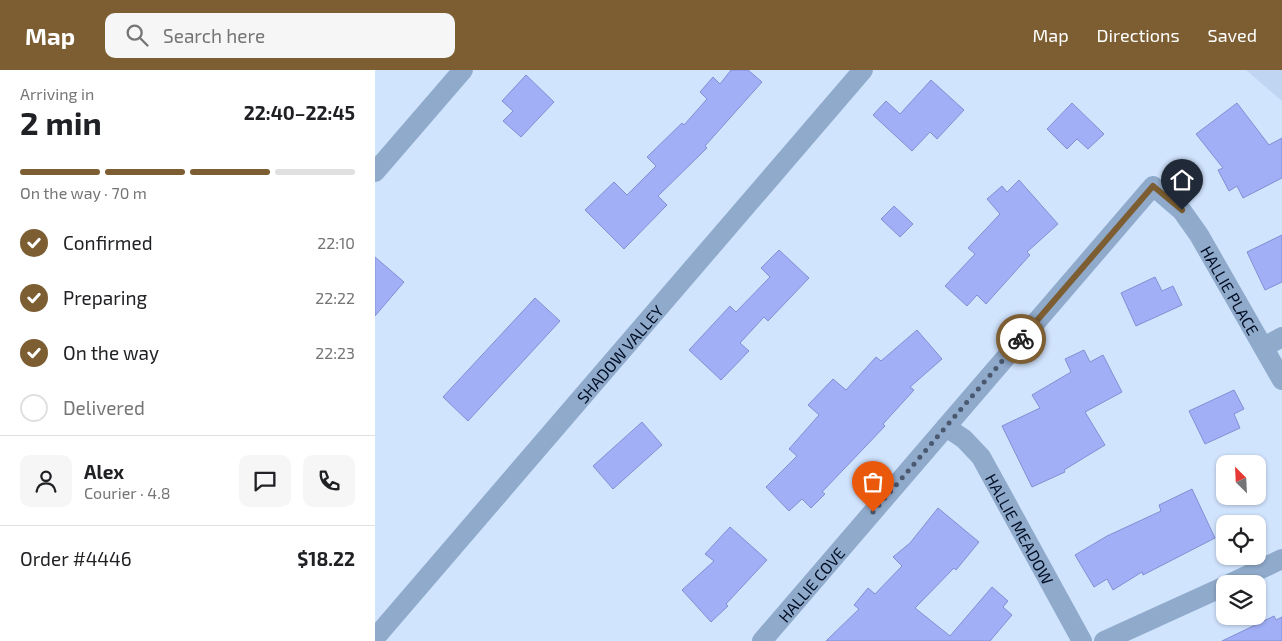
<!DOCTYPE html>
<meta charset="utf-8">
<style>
:root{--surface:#fff;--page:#f6f6f6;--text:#202124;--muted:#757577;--line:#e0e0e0;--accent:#7c5e32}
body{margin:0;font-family:"Exo 2",sans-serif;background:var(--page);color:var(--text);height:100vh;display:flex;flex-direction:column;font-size:19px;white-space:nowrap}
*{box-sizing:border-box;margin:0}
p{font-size:16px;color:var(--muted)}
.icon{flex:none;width:28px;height:28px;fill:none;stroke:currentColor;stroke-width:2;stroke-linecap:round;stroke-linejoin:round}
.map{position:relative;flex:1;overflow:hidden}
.drawer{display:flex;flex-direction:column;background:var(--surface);width:375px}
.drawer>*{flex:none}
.needle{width:32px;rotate:336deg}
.buttons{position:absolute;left:841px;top:385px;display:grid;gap:10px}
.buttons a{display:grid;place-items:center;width:50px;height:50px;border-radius:10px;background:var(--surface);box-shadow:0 1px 4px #0004;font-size:25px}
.pin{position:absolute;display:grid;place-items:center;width:42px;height:42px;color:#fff;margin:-51px -21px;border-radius:50% 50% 50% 0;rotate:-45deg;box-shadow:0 0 5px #0007}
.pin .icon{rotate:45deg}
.courier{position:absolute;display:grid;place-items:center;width:50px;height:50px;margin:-25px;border:4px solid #7c5e32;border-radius:50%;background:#fff;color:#222;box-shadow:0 1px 6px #0007}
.overview em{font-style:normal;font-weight:700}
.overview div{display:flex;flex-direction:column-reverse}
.overview{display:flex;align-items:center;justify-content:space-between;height:85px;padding:0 20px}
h1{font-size:32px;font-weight:700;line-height:38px}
.bar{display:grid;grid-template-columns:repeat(4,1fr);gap:8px 5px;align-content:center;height:60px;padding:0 20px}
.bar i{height:6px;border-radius:4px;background:var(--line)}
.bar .selected{background:var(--accent)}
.bar p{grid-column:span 4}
.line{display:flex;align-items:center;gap:12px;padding:0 20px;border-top:1px solid var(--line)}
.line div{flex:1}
.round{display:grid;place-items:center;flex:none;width:52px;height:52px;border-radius:10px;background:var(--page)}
ol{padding:0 20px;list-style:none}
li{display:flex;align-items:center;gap:15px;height:55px}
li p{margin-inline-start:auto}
li .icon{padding:5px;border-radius:50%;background:var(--accent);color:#fff;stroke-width:4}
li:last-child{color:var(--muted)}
li i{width:28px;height:28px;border:2px solid var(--line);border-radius:50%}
header{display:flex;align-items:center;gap:30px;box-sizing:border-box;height:70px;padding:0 25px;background:var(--accent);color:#fff}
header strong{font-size:24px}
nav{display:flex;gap:28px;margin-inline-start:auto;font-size:18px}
.search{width:350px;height:45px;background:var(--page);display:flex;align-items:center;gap:12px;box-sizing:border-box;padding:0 18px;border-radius:10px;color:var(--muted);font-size:19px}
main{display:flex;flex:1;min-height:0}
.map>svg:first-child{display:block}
.built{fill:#c0d5f1}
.building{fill:#a1aff6;stroke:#828fd3}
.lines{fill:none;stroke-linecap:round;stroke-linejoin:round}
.street{stroke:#90aacb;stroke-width:20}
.done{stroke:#4a5970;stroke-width:5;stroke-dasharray:0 9}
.route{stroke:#7c5e32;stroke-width:6}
.labels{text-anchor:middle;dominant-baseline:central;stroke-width:4;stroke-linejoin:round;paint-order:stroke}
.street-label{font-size:16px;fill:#010e24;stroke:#d1e4fe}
</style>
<header>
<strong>Map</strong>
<div class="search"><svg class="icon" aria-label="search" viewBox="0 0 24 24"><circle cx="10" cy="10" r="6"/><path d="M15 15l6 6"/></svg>Search here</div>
<nav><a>Map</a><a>Directions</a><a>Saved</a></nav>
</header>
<main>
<section class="drawer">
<div class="overview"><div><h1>2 min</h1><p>Arriving in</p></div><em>22:40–22:45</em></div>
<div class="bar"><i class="selected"></i><i class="selected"></i><i class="selected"></i><i></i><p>On the way · 70 m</p></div>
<ol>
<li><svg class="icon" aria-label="check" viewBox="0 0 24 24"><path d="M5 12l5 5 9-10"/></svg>Confirmed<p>22:10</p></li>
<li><svg class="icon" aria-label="check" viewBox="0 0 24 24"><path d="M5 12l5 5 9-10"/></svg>Preparing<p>22:22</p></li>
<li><svg class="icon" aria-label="check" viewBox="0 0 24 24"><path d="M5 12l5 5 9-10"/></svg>On the way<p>22:23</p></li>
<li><i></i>Delivered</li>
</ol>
<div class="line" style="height:90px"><a class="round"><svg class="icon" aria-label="person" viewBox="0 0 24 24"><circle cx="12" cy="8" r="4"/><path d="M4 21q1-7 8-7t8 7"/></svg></a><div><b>Alex</b><p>Courier · 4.8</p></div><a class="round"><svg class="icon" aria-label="chat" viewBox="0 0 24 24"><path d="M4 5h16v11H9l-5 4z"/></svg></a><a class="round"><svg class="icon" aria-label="phone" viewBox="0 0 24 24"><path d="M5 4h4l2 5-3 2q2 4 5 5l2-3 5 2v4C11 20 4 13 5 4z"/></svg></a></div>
<div class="line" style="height:65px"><div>Order #4446</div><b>$18.22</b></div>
</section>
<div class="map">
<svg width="907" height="571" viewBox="0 0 907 571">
<rect width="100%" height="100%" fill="#d1e4fe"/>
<path class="built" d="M871,0H907V31Z"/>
<g class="building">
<path d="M356,0H373L387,12L330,76L332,78L283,126L292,135L249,179L210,140L239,112L252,125L281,96L272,87L307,53L309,55L332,29L325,22L338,7L345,14Z"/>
<path d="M151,5L179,32L146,67L128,51L138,41L127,31Z"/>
<path d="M556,10L589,40L562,69L555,62L537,81L498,45L511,31L525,44Z"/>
<path d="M697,33L729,64L713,79L702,69L692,79L672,59Z"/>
<path d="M862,33L894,75L907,68V108L868,128L862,116L854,121L843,100L848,98L821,64Z"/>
<path d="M644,110L683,154L652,182L655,185L611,234L602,225L592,236L570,216L600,184L593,178L625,144L612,129L627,116L632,122Z"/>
<path d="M519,136L538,154L525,167L506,149Z"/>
<path d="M907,165V212L890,220L872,182Z"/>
<path d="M404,180L434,208L393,251L389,247L365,273L374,281L346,310L314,280L355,236L361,242L395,207L386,198Z"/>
<path d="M0,187L29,212L0,246Z"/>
<path d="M780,207L787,221L798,216L807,235L761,256L746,223Z"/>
<path d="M160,228L185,251L93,351L68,327Z"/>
<path d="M542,260L567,289L535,317L539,320L508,354L510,356L447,422L450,424L436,438L427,429L414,441L391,417L422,386L414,379L444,345L433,335L458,309L471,320L501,287L506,291Z"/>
<path d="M709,280L715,292L728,285L747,322L710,342L730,375L689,400L690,402L657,417L627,356L665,338L657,325L696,302L690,289Z"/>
<path d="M859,320L869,339L859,344L865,358L830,374L814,341Z"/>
<path d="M267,352L287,375L238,419L218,396Z"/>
<path d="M817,419L840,468L768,505L767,502L738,520L732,509L719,517L700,485L732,466L786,441L784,435Z"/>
<path d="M563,438L604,472L581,500L579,498L540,538L575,566L617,517L633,531L628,537L637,545L615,571H451L484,539L479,535L493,518L500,524L527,496L518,487L535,473Z"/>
<path d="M355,457L392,490L351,534L353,536L336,552L307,520L339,491L330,484Z"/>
<path d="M899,546L901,550L907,547V571H847Z"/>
</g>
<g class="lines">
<g class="street">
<path d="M0,102L88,0"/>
<path d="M889,277L907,267"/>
<path id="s1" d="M571,357L589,369L606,387L707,571"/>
<path d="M854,514L907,489"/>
<path id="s2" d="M0,568L488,0"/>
<path id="s3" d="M387,571L778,116L807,141L824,165L907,310"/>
<path d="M729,571L850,516"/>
</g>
</g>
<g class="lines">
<path class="done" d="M498,442L646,269"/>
<path class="route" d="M646,269L778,116L807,140"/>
</g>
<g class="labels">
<g class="street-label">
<text stroke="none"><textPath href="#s3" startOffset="731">HALLIE PLACE</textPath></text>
<text stroke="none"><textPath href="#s2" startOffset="375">SHADOW VALLEY</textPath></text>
<text stroke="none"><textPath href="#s1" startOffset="128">HALLIE MEADOW</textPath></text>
<text stroke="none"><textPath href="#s3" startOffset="75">HALLIE COVE</textPath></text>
</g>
</g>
</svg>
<div class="buttons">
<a><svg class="needle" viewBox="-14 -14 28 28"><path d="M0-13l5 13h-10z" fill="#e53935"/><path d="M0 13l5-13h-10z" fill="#757577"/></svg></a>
<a><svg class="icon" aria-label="locate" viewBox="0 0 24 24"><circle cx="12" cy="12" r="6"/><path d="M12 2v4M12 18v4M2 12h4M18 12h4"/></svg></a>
<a><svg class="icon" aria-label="layers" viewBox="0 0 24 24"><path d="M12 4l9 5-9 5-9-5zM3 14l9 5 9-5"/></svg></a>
</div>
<div class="pin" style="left:498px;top:442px;background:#ea580c"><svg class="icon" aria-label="bag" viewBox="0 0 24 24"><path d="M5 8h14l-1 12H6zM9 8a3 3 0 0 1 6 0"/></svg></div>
<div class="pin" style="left:807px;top:140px;background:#1f2937"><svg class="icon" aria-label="home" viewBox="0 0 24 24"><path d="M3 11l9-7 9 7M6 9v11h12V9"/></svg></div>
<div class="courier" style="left:646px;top:269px"><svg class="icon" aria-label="bike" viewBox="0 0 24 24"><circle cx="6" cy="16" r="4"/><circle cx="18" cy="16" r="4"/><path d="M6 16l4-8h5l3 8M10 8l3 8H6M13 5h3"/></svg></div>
</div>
</main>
